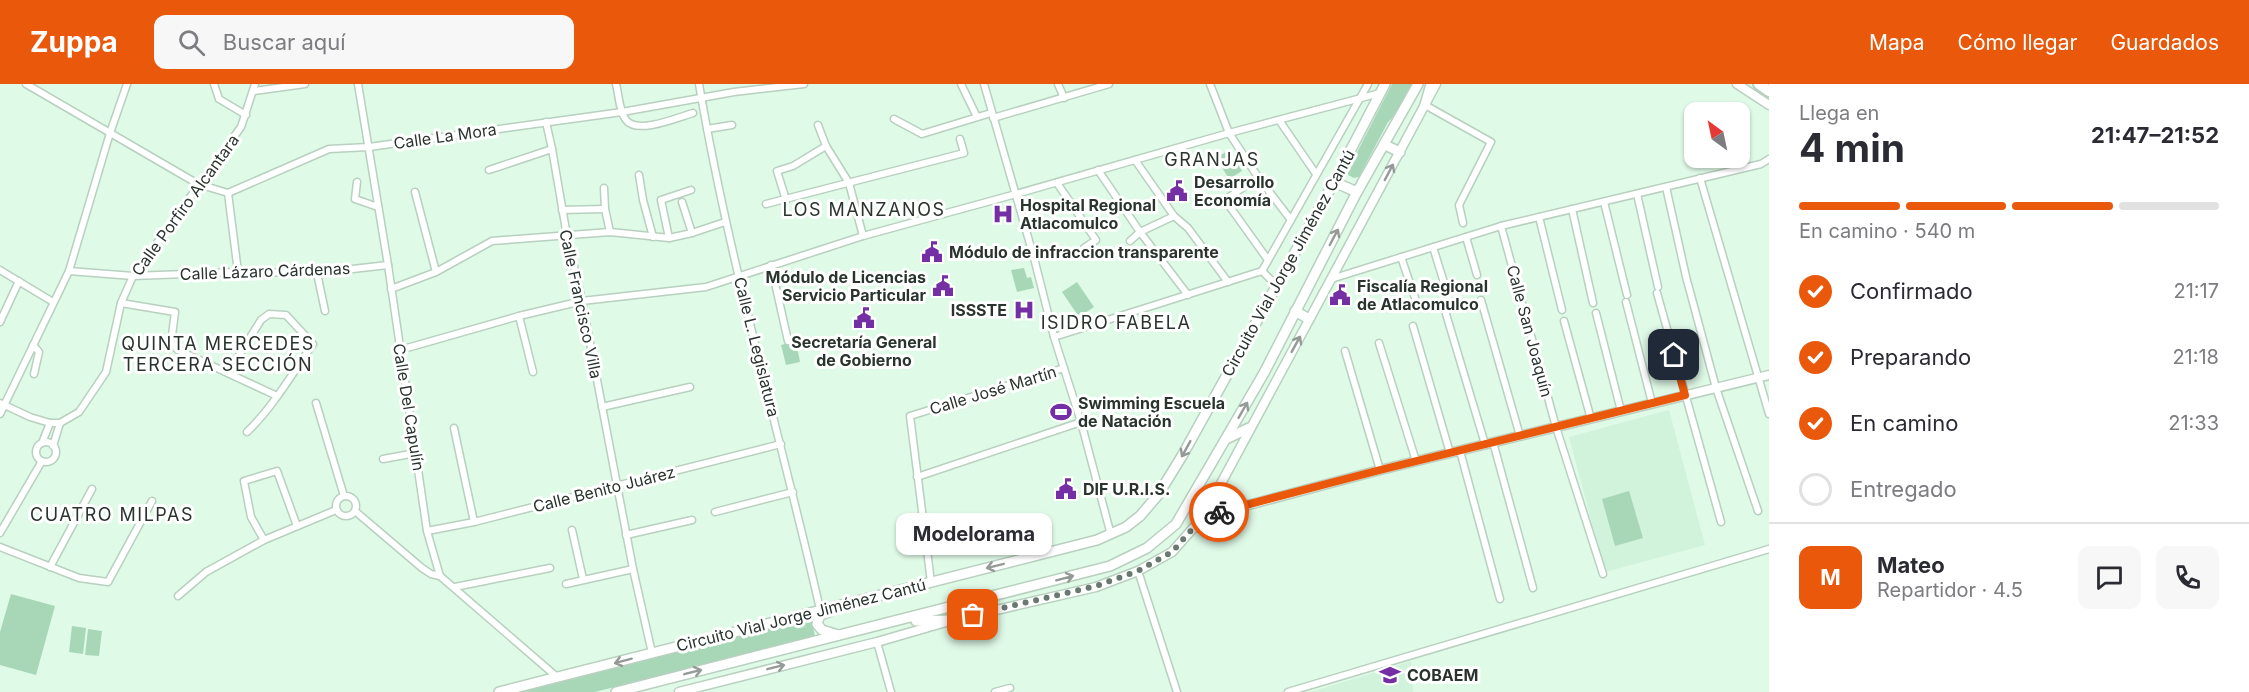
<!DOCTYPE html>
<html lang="es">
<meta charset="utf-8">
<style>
:root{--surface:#fff;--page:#f7f7f7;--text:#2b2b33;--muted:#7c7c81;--line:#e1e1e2;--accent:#ea580c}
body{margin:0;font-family:Inter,sans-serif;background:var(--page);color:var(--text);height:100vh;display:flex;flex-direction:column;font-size:22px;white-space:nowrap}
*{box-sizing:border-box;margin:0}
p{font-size:20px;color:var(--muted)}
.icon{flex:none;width:33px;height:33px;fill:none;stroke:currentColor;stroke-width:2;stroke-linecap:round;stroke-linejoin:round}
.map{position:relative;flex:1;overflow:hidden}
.details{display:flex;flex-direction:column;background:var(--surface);width:480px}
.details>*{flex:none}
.needle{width:39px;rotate:327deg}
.buttons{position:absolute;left:1684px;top:18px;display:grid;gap:12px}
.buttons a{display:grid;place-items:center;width:66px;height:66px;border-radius:12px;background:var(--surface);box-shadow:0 2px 4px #0004;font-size:30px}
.pin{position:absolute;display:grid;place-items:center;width:51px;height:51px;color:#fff;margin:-26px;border-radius:12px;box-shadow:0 3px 9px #0006}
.courier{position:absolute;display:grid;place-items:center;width:60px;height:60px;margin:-30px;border:4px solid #ea580c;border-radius:50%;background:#fff;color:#222;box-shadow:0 2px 8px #0007}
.bubble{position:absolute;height:42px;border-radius:12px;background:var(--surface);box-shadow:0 2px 4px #0004;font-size:20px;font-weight:700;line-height:42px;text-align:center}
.head em{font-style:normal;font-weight:700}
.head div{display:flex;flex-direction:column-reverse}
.head{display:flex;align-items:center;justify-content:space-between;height:102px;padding:0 30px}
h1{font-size:39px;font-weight:700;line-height:45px}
.bar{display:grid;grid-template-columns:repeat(4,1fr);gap:9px 6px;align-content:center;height:72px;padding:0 30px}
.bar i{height:8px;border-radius:4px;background:var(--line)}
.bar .active{background:var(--accent)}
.bar p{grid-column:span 4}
.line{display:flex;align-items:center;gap:15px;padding:0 30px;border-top:2px solid var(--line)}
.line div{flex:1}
.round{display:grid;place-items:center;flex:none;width:63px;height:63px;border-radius:12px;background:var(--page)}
ol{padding:0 30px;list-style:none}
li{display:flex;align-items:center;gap:18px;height:66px}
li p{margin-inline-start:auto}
li .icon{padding:6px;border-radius:50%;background:var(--accent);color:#fff;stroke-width:4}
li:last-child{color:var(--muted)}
li i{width:33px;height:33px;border:3px solid var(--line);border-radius:50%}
header{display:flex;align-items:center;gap:36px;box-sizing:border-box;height:84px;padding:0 30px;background:var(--accent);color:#fff}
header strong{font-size:28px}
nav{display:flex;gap:33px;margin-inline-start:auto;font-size:21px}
.search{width:420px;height:54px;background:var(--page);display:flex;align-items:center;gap:15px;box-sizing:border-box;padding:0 21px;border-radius:12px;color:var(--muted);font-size:22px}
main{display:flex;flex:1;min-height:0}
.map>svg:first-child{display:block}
.built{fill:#d1f2db}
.green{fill:#a8d7b8}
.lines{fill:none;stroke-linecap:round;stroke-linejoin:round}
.street-casing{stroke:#b8d0bf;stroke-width:9}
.secondary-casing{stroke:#b8d0bf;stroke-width:11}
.primary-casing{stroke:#b8d0bf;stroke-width:12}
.highway-casing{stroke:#b8d0bf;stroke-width:14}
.street{stroke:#fff;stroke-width:6}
.secondary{stroke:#fff;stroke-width:8}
.primary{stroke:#fff;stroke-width:9}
.highway{stroke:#fff;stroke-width:10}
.oneway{stroke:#949a96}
.done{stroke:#6a796f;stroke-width:6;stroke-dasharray:0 10.8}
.route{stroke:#ea580c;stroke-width:8}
.labels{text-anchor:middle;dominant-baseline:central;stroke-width:6;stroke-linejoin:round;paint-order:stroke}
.street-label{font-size:16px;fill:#2a342e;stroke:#fff}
.poi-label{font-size:16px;font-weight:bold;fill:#2a342e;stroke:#fff;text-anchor:start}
.neighbourhood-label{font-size:18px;letter-spacing:1.5px;fill:#2a342e;stroke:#fff}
</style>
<header>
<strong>Zuppa</strong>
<div class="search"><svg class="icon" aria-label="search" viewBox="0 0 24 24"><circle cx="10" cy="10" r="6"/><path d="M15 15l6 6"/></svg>Buscar aquí</div>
<nav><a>Mapa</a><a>Cómo llegar</a><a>Guardados</a></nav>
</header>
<main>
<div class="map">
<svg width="1769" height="608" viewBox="0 0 1769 608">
<rect width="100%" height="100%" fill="#e0fae8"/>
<g class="built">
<path d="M1669,326L1705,461L1605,488L1569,353Z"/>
<path d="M1411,577L1413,608H1311Z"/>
</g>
<g class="green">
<path d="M1392,0H1414L1399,27L1388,38L1359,93L1354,94L1348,91V86Z"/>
<path d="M1229,66L1242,87L1229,95L1216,74Z"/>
<path d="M1024,184L1027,194L1031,193L1034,204L1017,208L1011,186Z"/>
<path d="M1077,198L1094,223L1079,233L1062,208Z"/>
<path d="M796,257L800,278L786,281L781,261Z"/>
<path d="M1629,407L1643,454L1615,462L1602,415Z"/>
<path d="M11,510L55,522L36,591L0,581V548Z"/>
<path d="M811,534L815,552L595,608H522Z"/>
<path d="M72,542L86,544L83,570L69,568Z"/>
<path d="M88,545L102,547L99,572L85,571Z"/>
</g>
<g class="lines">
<defs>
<g id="street">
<path d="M26,0L198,100L228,109L329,65L369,63L622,28L734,8L804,0"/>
<path d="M214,0L219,15L246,31"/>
<path d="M358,0L388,181L427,447L440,492L557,593"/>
<path d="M616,0C619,11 619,27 626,36C637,51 679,33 693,29"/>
<path d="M699,0C729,177 780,350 820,525"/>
<path d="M961,0L977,33"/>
<path d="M984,0L1034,174L1054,253L1081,338L1111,451"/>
<path d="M1058,0L1064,14"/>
<path d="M1210,0L1229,49L1258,93L1291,136"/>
<path d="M254,7L305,0"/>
<path d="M1425,21L1491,58L1459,121L1463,139"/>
<path d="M993,34L1109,0"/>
<path d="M894,35L922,50L991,29"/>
<path d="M1279,36L1316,90"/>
<path d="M546,38L552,65L567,152L582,217L633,485L652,569"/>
<path d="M818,41L826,62L849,99L863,152"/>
<path d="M707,45L732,41"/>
<path d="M1135,76L1174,132L1188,144L1228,198"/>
<path d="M489,86L552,65"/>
<path d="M1098,86L1140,148L1188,211"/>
<path d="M639,91L643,116L653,153"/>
<path d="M1258,93L1225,116L1268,176"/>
<path d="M1700,94L1769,330"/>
<path d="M357,98L355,115L378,123"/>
<path d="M1057,99L1096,156L1084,164"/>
<path d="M1666,103L1687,197"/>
<path d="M604,104L605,125L610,148"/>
<path d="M415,108L436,188"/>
<path d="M228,109L238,188"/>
<path d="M1637,110L1658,203"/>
<path d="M786,116L777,87L793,82L826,62"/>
<path d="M682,118L692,149"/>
<path d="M1604,118L1627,211"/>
<path d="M766,120L964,69L960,55"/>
<path d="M1572,125L1593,219"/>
<path d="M562,126L605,125"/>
<path d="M1539,133L1562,226"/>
<path d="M1501,142L1556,343L1603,490"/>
<path d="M1466,153L1477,191"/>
<path d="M669,154L661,116L691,106"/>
<path d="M1130,157L1140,148L1174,132"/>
<path d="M1433,163L1445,202"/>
<path d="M1401,173L1415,214"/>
<path d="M771,181L788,257"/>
<path d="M0,186L53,218"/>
<path d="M69,187L133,192L238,188L317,189L388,181"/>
<path d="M1262,187L1368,0"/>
<path d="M1262,187L1276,201"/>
<path d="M317,189L325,227"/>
<path d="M1331,195L1501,142L1761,80L1769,75"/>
<path d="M1688,200L1716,304L1758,427"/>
<path d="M391,205L436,188L492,157L610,148L669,154L692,149L725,138"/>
<path d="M1657,209L1721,438"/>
<path d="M1481,216L1520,352"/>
<path d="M1626,218L1652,319"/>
<path d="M121,219L175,228L171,259L178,266L277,312"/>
<path d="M1596,229L1621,327"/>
<path d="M1446,230L1485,360"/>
<path d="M519,232L533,288"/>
<path d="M1564,237L1591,335"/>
<path d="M0,238L19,197"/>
<path d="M1413,242L1450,369"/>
<path d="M1054,253L1262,187"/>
<path d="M1379,259L1416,377"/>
<path d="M33,261L39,268L34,290"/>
<path d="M400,266L519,232L582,217L706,203L863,152L1016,110L1229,49L1380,9"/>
<path d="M1345,267L1380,386"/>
<path d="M228,289L261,236L269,230L286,231L313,260C292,290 273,323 247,348"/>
<path d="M0,319L30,333L50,339H60L79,328L106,288L121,219L133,192L241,43L255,0"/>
<path d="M316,319L344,412"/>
<path d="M602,323L690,303"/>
<path d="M0,330L69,187L110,49L127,0"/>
<path d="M454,344L474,438"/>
<path d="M1493,358L1533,504"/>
<circle cx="46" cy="368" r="10"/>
<path d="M42,359L50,339"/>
<path d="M53,362L60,339"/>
<path d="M1460,367L1500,515"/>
<path d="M383,375L416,369"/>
<path d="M917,393L1081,338"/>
<circle cx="346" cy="422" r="10"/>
<path d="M355,427L422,484L431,490L440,492"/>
<path d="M715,428L793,408"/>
<path d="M572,446L583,495"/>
<path d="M427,447L474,438L781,360"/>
<path d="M0,449L42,377"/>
<path d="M626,451L692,436"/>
<path d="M264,456L251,433L244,397L277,387L297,442"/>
<path d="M0,463L79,494L108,498L152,417"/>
<path d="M50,483L92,405"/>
<path d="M1138,487L1177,608"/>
<path d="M931,498L910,332L1064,284"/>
<path d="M566,500L633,485"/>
<path d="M455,503L550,484"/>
<path d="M178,512L206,488L264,456L336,426"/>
<path d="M877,558L891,608"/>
<path d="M995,608L1010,604"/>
<path d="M1288,608L1769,465"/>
</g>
<g id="secondary">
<path d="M1737,0L1769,21"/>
<path d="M1203,433L1380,386L1769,291"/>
<path d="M679,608L877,558L953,536L1096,503L1138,487L1172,468L1203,433L1436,0"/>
</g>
<g id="primary">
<path d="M1425,21L1431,0"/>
<path d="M1385,61L1400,68"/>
<path d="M1334,98L1357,108"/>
<path d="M1295,227L1309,235"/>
<path d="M1226,355L1249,344"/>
<path d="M829,528L820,531L817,540L822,546L838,551"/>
<path d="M916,537L953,536"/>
<path d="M499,608L1097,456L1126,443L1140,432L1158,411L1182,372L1334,98L1385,0"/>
<path d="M616,608L1110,482L1147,464L1176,440L1264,289L1357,108L1418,0"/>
</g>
<path id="highway" d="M1759,0L1769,7"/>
</defs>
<use href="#street" class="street-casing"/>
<use href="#secondary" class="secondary-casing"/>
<use href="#primary" class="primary-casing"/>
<use href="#highway" class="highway-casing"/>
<use href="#street" class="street"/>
<use href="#secondary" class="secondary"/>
<use href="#primary" class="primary"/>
<use href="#highway" class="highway"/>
</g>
<defs><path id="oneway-shaft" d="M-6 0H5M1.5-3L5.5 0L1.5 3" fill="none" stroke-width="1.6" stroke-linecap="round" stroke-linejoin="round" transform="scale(1.5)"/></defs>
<g class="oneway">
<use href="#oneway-shaft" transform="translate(1389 88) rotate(-62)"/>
<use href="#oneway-shaft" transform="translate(1334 153) rotate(-62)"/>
<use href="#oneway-shaft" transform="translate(1296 260) rotate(-61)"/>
<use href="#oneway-shaft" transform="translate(1243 326) rotate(-60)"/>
<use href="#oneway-shaft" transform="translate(1186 365) rotate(119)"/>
<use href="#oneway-shaft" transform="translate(995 482) rotate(166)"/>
<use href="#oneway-shaft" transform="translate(1065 494) rotate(-15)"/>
<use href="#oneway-shaft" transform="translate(623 577) rotate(165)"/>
<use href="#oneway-shaft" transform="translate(776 583) rotate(-14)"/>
<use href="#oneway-shaft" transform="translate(693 588) rotate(-14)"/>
</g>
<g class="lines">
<path class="done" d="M973,531L1096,502L1138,487L1172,468L1203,433L1219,428"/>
<path class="route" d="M1219,428L1380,386L1685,311L1674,271"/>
</g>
<defs>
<symbol id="civic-bare" viewBox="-9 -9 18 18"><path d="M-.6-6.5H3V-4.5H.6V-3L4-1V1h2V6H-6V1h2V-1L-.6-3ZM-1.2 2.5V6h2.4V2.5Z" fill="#732fa3" stroke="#fff" stroke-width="2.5" paint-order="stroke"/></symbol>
<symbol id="hospital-bare" viewBox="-9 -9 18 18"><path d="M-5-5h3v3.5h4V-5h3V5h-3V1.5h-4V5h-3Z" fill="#732fa3" stroke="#fff" stroke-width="2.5" paint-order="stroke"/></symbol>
<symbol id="stadium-bare" viewBox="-9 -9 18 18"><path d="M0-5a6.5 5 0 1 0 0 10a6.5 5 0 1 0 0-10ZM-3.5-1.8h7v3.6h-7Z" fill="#732fa3" stroke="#fff" stroke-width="2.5" paint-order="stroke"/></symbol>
<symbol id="school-bare" viewBox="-9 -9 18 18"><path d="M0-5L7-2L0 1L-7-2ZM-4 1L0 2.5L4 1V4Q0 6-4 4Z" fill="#732fa3" stroke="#fff" stroke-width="2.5" paint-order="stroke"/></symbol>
</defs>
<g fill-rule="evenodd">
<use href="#civic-bare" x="1162" y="92" width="30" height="30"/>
<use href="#hospital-bare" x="988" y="115" width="30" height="30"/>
<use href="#civic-bare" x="917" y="153" width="30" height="30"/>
<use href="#civic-bare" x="928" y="187" width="30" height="30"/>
<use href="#civic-bare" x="1325" y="196" width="30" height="30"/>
<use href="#hospital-bare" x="1009" y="211" width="30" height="30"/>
<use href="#civic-bare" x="849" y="219" width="30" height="30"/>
<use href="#stadium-bare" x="1046" y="313" width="30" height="30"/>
<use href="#civic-bare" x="1051" y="390" width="30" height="30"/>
<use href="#school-bare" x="1375" y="576" width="30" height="30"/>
</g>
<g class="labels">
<g class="street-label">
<text transform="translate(445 52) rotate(-8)">Calle La Mora</text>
<text transform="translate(185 121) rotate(-54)">Calle Porfiro Alcantara</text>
<text transform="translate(1288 179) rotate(-61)">Circuito Vial Jorge Jiménez Cantú</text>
<text transform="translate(265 187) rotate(-2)">Calle Lázaro Cárdenas</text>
<text transform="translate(581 220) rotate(78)">Calle Francisco Villa</text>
<text transform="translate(1530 247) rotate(75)">Calle San Joaquín</text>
<text transform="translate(757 263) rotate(76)">Calle L. Legislatura</text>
<text transform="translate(993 306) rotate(-17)">Calle José Martín</text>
<text transform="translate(409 323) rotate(81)">Calle Del Capulín</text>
<text transform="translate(604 405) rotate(-14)">Calle Benito Juárez</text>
<text transform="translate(801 531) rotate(-14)">Circuito Vial Jorge Jiménez Cantú</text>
</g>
<g class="poi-label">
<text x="1194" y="98">Desarrollo<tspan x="1194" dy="18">Economía</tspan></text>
<text x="1020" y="121">Hospital Regional<tspan x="1020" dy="18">Atlacomulco</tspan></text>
<text x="949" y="168">Módulo de infraccion transparente</text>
<text x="926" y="193" text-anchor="end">Módulo de Licencias<tspan x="926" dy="18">Servicio Particular</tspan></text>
<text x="1357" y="202">Fiscalía Regional<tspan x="1357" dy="18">de Atlacomulco</tspan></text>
<text x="1007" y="226" text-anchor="end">ISSSTE</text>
<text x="864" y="258" text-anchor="middle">Secretaría General<tspan x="864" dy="18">de Gobierno</tspan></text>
<text x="1078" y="319">Swimming Escuela<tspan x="1078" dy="18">de Natación</tspan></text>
<text x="1083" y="405">DIF U.R.I.S.</text>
<text x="1407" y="591">COBAEM</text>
</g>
<g class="neighbourhood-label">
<text x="1212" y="75">GRANJAS</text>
<text x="864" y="125">LOS MANZANOS</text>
<text x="1116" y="238">ISIDRO FABELA</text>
<text x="218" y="259">QUINTA MERCEDES<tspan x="218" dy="21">TERCERA SECCIÓN</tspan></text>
<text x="112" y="430">CUATRO MILPAS</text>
</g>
</g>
</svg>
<div class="buttons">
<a><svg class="needle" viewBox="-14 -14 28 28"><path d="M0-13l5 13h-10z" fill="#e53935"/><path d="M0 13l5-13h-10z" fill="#7c7c81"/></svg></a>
</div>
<div class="pin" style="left:973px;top:531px;background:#ea580c"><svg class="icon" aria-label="bag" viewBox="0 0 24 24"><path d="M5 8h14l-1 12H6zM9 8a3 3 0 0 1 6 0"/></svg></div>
<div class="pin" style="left:1674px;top:271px;background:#1f2937"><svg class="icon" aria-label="home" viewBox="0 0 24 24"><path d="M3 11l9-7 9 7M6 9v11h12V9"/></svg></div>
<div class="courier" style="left:1219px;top:428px"><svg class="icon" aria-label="bike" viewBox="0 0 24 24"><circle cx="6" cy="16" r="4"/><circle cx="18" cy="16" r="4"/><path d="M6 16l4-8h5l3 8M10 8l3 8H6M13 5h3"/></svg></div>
<div class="bubble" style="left:896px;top:429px;width:156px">Modelorama</div>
</div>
<section class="details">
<div class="head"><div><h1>4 min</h1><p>Llega en</p></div><em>21:47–21:52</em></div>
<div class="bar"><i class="active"></i><i class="active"></i><i class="active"></i><i></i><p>En camino · 540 m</p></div>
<ol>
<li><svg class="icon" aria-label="check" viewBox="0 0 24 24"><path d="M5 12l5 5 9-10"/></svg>Confirmado<p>21:17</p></li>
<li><svg class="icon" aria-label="check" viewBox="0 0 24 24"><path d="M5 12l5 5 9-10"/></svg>Preparando<p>21:18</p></li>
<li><svg class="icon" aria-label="check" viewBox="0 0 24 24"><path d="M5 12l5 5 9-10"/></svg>En camino<p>21:33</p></li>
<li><i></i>Entregado</li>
</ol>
<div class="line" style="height:108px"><b class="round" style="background:var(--accent);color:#fff">M</b><div><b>Mateo</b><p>Repartidor · 4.5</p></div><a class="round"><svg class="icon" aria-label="chat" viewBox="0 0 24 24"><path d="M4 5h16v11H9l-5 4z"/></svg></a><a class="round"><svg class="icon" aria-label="phone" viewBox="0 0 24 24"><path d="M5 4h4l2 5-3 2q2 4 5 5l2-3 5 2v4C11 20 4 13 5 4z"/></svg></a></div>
</section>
</main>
